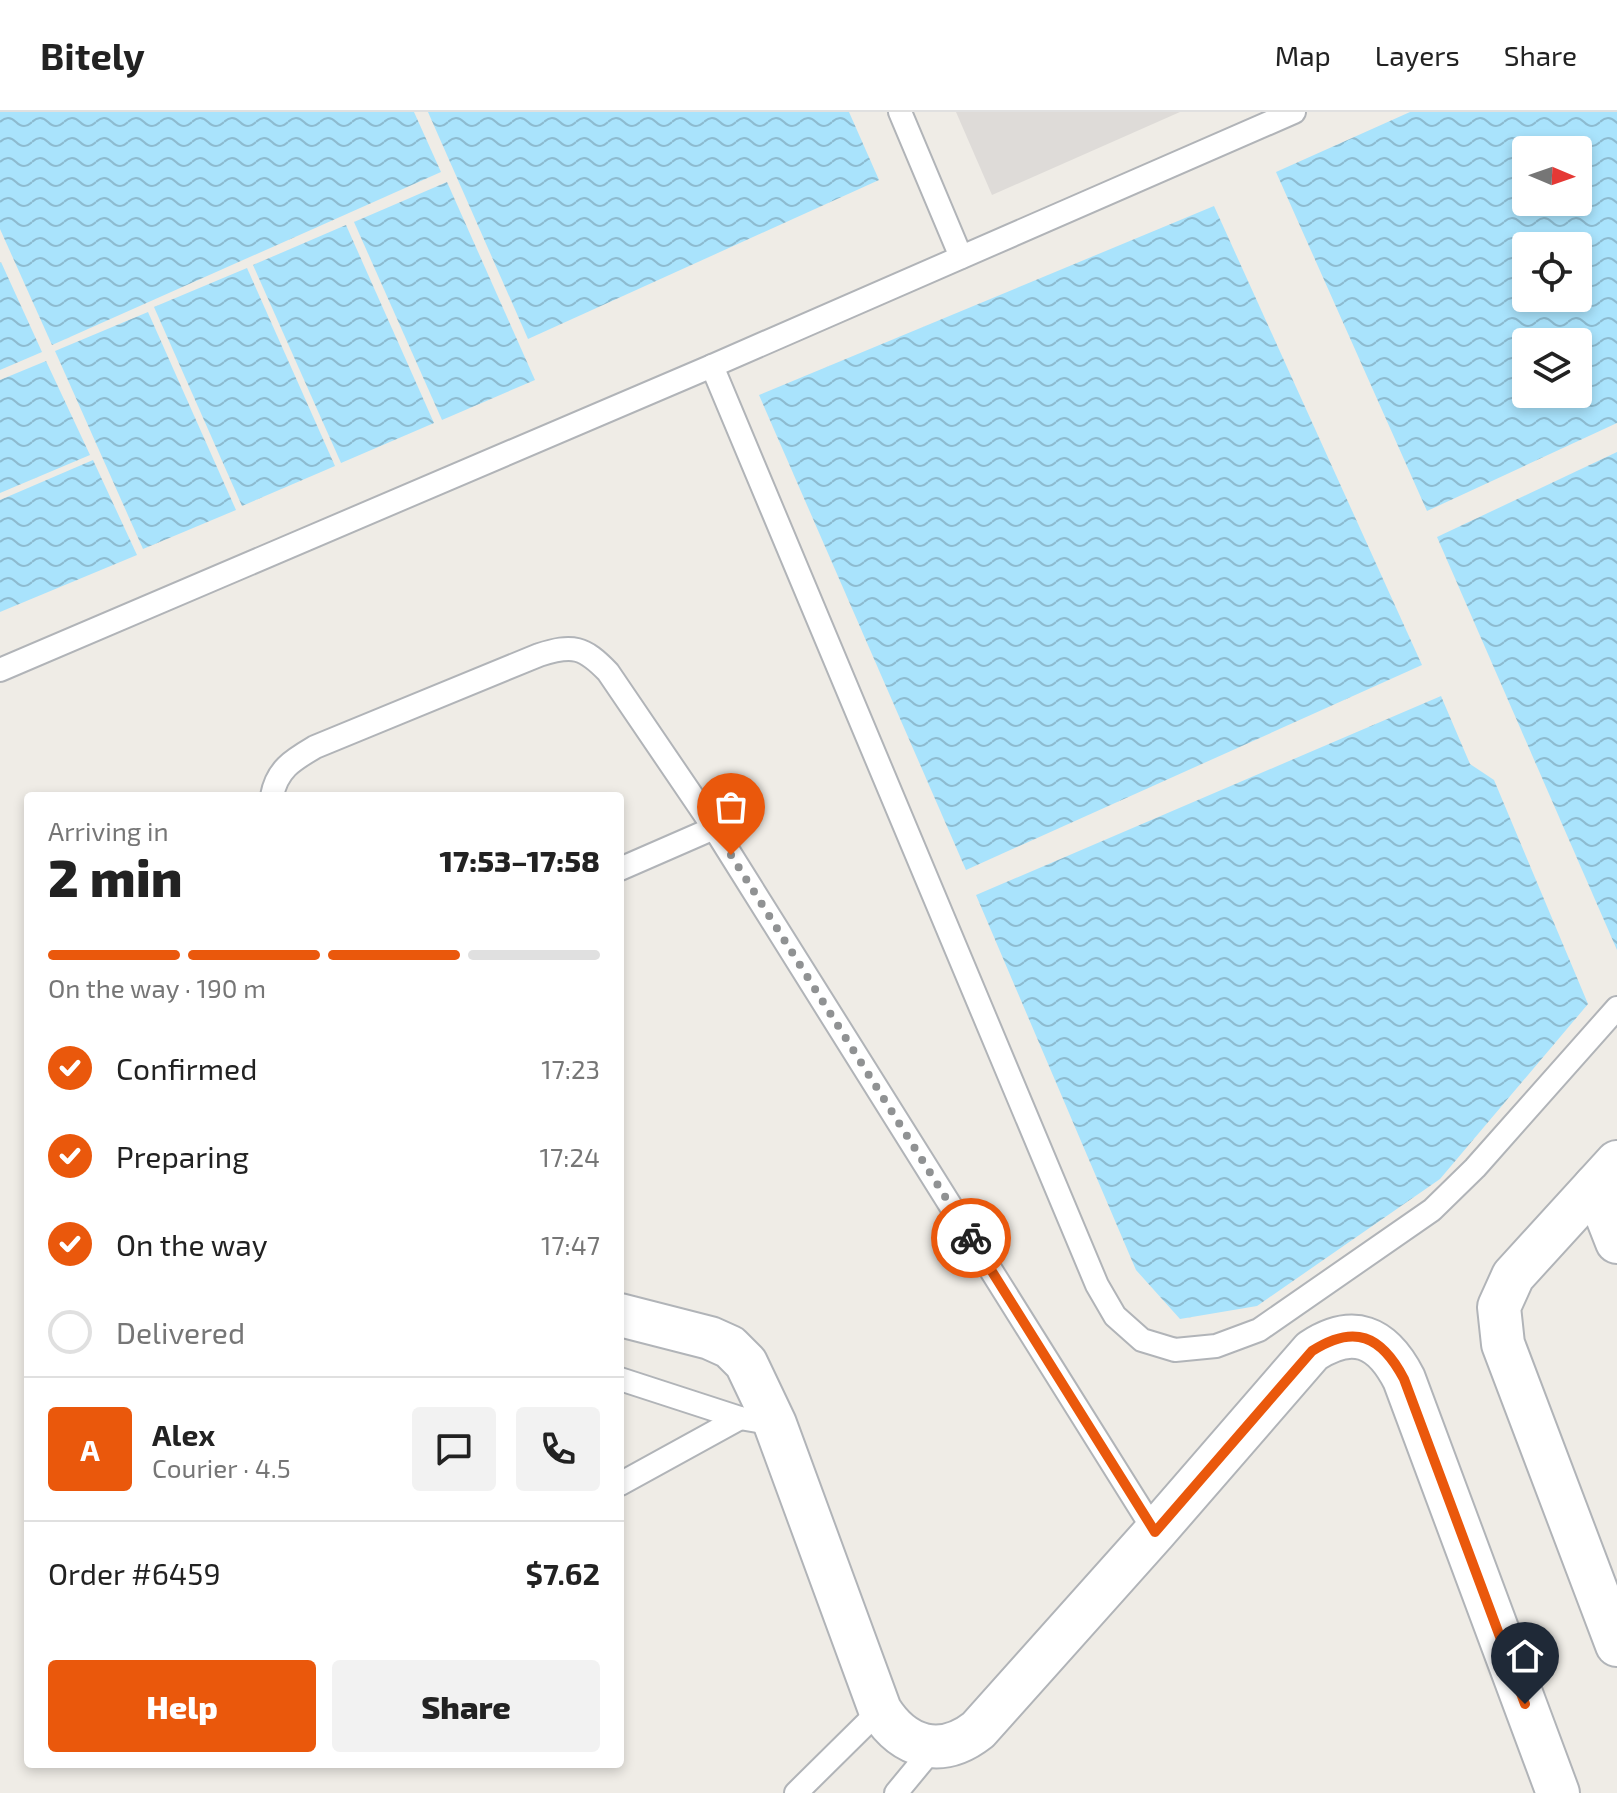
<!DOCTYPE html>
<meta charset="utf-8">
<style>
:root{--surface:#fff;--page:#f2f2f2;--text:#222;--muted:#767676;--line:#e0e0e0;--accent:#ea580c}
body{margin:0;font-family:"Exo 2",sans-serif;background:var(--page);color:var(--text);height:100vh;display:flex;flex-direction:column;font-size:30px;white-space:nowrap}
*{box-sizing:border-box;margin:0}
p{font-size:26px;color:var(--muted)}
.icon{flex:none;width:44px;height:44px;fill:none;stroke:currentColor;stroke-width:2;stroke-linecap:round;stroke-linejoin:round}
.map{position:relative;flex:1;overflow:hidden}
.details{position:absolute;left:24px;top:680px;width:600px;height:976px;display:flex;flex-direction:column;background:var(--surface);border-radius:8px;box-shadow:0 4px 12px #0003}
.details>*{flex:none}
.needle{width:52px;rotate:92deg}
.buttons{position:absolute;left:1512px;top:24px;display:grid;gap:16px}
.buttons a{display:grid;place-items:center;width:80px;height:80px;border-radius:8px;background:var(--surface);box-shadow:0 4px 12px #0003;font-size:40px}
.pin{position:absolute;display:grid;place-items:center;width:68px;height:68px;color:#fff;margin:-82px -34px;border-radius:50% 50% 50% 0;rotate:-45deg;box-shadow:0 0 8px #0007}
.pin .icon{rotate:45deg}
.courier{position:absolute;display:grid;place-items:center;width:80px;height:80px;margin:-40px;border:6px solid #ea580c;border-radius:50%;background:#fff;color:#222;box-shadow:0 2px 10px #0007}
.overview em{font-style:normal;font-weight:800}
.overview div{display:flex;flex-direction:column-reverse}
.overview{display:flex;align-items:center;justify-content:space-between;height:136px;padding:0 24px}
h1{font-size:52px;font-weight:800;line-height:60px}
.bar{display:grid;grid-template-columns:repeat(4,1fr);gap:12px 8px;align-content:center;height:96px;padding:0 24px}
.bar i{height:10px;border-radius:6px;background:var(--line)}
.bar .active{background:var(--accent)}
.bar p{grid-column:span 4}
.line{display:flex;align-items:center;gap:20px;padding:0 24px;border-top:2px solid var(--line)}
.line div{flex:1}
.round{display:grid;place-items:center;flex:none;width:84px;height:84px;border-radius:8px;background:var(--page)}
ol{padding:0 24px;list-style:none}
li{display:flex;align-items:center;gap:24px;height:88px}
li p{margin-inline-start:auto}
li .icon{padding:8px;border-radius:50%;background:var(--accent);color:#fff;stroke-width:4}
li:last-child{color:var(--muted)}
li i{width:44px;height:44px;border:4px solid var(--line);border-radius:50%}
.button{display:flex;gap:16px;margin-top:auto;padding:16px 24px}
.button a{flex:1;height:92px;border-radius:8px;background:var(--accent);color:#fff;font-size:32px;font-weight:800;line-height:92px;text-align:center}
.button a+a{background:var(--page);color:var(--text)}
header{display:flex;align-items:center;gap:48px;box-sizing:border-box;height:112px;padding:0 40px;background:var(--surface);border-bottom:2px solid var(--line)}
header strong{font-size:38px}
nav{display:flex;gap:44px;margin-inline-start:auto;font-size:28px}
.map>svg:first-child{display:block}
.industrial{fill:#dedbd8}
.water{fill:url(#water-waves);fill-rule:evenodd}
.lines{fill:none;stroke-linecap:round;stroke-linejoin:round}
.lane-casing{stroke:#b1b4b8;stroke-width:26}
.street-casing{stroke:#b1b4b8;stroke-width:46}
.lane{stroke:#fff;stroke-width:22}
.street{stroke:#fff;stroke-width:42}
.done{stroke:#909293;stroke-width:8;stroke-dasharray:0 14.4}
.route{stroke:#ea580c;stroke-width:10}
</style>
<header>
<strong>Bitely</strong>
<nav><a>Map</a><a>Layers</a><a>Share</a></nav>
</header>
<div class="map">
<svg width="1617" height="1681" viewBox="0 0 1617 1681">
<defs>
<pattern id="water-waves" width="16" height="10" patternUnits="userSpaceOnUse" patternTransform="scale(2)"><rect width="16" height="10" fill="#a9e3fc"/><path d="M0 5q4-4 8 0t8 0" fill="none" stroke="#8dbbd0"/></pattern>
</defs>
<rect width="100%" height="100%" fill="#efece6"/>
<path class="industrial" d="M956,0H1180L992,83Z"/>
<g class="water">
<path d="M0,0H414L441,60L52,233L0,117Z"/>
<path d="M428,0H849L879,68L528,227Z"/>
<path d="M1410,0H1617V311L1427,399L1276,60ZM1526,38H1578V90H1526ZM1526,134H1578V186H1526ZM1526,230H1578V282H1526Z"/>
<path d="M447,70L535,268L442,308L354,110Z"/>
<path d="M1214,94L1422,553L966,758L759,283Z"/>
<path d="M346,113L434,311L341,351L253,153Z"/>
<path d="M1,150L42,240L0,258V151Z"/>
<path d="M247,156L335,354L242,394L154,195Z"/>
<path d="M148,200L236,398L143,437L55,239Z"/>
<path d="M46,249L90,343L0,381V268Z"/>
<path d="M1617,340V838L1437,425Z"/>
<path d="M93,348L137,443L0,500V388Z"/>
<path d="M1441,584L1470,652L1494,668L1588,892L1440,1067L1257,1194L1180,1207L1136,1158L976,783Z"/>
</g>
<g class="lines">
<defs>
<g id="lane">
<path d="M900,0L961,145"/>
<path d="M712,254L1097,1173L1115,1204L1142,1228L1175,1238L1216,1234L1259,1218L1432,1098L1475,1056L1617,896"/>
<path d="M0,558L712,254L1294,0"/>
<path d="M272,684C277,657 293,648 315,635L539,543C573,532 584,535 608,560L714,716L1155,1420"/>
<path d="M620,757L714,716"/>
<path d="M620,1267L740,1306L775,1312"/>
<path d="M620,1372L740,1306"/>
<path d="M796,1681L880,1598"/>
<path d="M896,1681L934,1635"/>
</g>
<g id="street">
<path d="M1617,1050L1513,1164L1499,1195L1503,1232L1617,1533"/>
<path d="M1595,1074L1617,1130"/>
<path d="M620,1203L710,1226L730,1235L746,1251L775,1312L880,1598C904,1636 941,1647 978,1618L1155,1420L1312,1239C1353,1212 1382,1224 1404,1267L1558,1681"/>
</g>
</defs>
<use href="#lane" class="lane-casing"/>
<use href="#street" class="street-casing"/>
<use href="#lane" class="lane"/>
<use href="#street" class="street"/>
</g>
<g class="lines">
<path class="done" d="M731,743L971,1126"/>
<path class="route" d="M971,1126L1155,1420L1312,1239C1354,1212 1381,1223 1404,1267L1525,1592"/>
</g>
</svg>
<div class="buttons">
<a><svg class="needle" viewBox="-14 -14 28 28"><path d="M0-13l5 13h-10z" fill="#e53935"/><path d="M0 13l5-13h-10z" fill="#767676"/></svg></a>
<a><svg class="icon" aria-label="locate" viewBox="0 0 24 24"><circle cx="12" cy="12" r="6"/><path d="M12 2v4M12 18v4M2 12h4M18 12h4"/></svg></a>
<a><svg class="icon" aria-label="layers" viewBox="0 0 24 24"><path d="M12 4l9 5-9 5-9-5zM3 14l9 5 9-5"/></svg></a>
</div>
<div class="pin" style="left:731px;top:743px;background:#ea580c"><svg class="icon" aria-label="bag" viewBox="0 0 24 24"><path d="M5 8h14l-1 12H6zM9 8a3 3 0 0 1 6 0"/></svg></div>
<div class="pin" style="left:1525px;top:1592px;background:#1f2937"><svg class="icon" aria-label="home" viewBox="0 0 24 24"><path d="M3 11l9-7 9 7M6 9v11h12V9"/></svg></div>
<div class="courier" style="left:971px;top:1126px"><svg class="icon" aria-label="bike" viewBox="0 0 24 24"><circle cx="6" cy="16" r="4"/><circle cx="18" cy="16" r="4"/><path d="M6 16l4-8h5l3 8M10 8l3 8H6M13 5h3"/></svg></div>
<section class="details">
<div class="overview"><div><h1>2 min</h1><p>Arriving in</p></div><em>17:53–17:58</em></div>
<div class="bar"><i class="active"></i><i class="active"></i><i class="active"></i><i></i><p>On the way · 190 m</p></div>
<ol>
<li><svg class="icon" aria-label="check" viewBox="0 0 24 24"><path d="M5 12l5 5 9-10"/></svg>Confirmed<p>17:23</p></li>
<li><svg class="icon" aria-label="check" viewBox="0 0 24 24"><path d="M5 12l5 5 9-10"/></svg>Preparing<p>17:24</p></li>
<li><svg class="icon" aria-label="check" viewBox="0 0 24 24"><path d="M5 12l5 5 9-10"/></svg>On the way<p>17:47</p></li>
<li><i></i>Delivered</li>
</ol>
<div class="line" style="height:144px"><b class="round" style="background:var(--accent);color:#fff">A</b><div><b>Alex</b><p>Courier · 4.5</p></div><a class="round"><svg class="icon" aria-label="chat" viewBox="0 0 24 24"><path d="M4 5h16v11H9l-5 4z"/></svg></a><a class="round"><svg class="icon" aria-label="phone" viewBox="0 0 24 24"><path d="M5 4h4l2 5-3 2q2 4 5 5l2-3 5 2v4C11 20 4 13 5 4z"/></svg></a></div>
<div class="line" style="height:104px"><div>Order #6459</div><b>$7.62</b></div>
<div class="button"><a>Help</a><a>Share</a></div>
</section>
</div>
